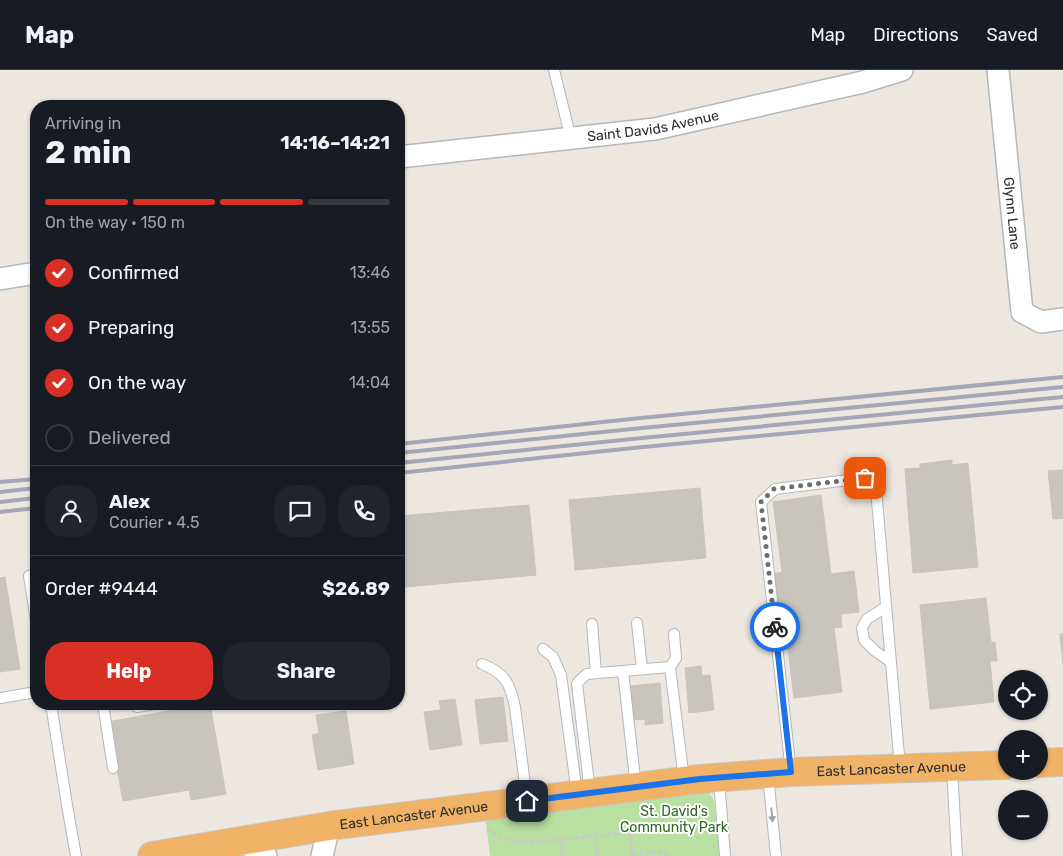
<!DOCTYPE html>
<meta charset="utf-8">
<style>
:root{--surface:#171b24;--page:#20242c;--text:#f1f3f6;--muted:#9ea1a6;--line:#363941;--accent:#d93025}
body{margin:0;font-family:Rubik,sans-serif;background:var(--page);color:var(--text);height:100vh;display:flex;flex-direction:column;font-size:19px;white-space:nowrap}
*{box-sizing:border-box;margin:0}
p{font-size:16px;color:var(--muted)}
.icon{flex:none;width:28px;height:28px;fill:none;stroke:currentColor;stroke-width:2;stroke-linecap:round;stroke-linejoin:round}
.map{position:relative;flex:1;overflow:hidden}
.panel{position:absolute;left:30px;top:30px;width:375px;height:610px;display:flex;flex-direction:column;background:var(--surface);border-radius:20px;box-shadow:0 1px 4px #0004}
.panel>*{flex:none}
.buttons{position:absolute;left:998px;top:600px;display:grid;gap:10px}
.buttons a{display:grid;place-items:center;width:50px;height:50px;border-radius:50%;background:var(--surface);box-shadow:0 1px 4px #0004;font-size:25px}
.pin{position:absolute;display:grid;place-items:center;width:42px;height:42px;color:#fff;margin:-21px;border-radius:10px;box-shadow:0 2px 8px #0006}
.courier{position:absolute;display:grid;place-items:center;width:50px;height:50px;margin:-25px;border:4px solid #1a73e8;border-radius:50%;background:#fff;color:#222;box-shadow:0 1px 6px #0007}
.headline em{font-style:normal;font-weight:700}
.headline div{display:flex;flex-direction:column-reverse}
.headline{display:flex;align-items:center;justify-content:space-between;height:85px;padding:0 15px}
h1{font-size:32px;font-weight:700;line-height:38px}
.bar{display:grid;grid-template-columns:repeat(4,1fr);gap:8px 5px;align-content:center;height:60px;padding:0 15px}
.bar i{height:6px;border-radius:4px;background:var(--line)}
.bar .selected{background:var(--accent)}
.bar p{grid-column:span 4}
.line{display:flex;align-items:center;gap:12px;padding:0 15px;border-top:1px solid var(--line)}
.line div{flex:1}
.round{display:grid;place-items:center;flex:none;width:52px;height:52px;border-radius:20px;background:var(--page)}
ol{padding:0 15px;list-style:none}
li{display:flex;align-items:center;gap:15px;height:55px}
li p{margin-inline-start:auto}
li .icon{padding:5px;border-radius:50%;background:var(--accent);color:#fff;stroke-width:4}
li:last-child{color:var(--muted)}
li i{width:28px;height:28px;border:2px solid var(--line);border-radius:50%}
.cta{display:flex;gap:10px;margin-top:auto;padding:10px 15px}
.cta a{flex:1;height:58px;border-radius:20px;background:var(--accent);color:#fff;font-size:20px;font-weight:700;line-height:58px;text-align:center}
.cta a+a{background:var(--page);color:var(--text)}
header{display:flex;align-items:center;gap:30px;box-sizing:border-box;height:70px;padding:0 25px;background:var(--surface);border-bottom:1px solid var(--line)}
header strong{font-size:24px}
nav{display:flex;gap:28px;margin-inline-start:auto;font-size:18px}
.map>svg:first-child{display:block}
.green{fill:#b8e0a0}
.building{fill:#c9c5be;stroke:#c9c3ba}
.lines{fill:none;stroke-linecap:round;stroke-linejoin:round}
.service-casing{stroke:#b3b7bf;stroke-width:12}
.minor-casing{stroke:#b3b7bf;stroke-width:24}
.trunk-casing{stroke:#c8c8c8;stroke-width:30}
.path{stroke:#c8c8c8;stroke-width:3;stroke-dasharray:4 2.5;stroke-linecap:butt}
.service{stroke:#fff;stroke-width:10}
.minor{stroke:#fff;stroke-width:21}
.trunk{stroke:#efb266;stroke-width:28}
.rail{stroke:#a3a6b6;stroke-width:4}
.oneway{fill:#a0a0a0}
.done{stroke:#706e6c;stroke-width:5;stroke-dasharray:0 9}
.route{stroke:#1a73e8;stroke-width:6}
.labels{text-anchor:middle;dominant-baseline:central;stroke-width:4;stroke-linejoin:round;paint-order:stroke}
.street-label{font-size:14px;fill:#2d2d2d;stroke:#fff}
.park-label{font-size:14px;fill:#31671f;stroke:#fff}
</style>
<header>
<strong>Map</strong>
<nav><a>Map</a><a>Directions</a><a>Saved</a></nav>
</header>
<div class="map">
<svg width="1063" height="786" viewBox="0 0 1063 786">
<rect width="100%" height="100%" fill="#ede7e0"/>
<path class="green" d="M700,709L714,730L720,786H490L484,736Z"/>
<g class="building">
<path d="M952,390V395L968,393L978,497L913,503L905,399L920,398V394Z"/>
<path d="M1063,400V448L1053,449L1048,401Z"/>
<path d="M700,418L706,488L575,500L569,430Z"/>
<path d="M821,425L831,504L854,501L859,542L841,544L842,557L834,558L842,622L794,628L785,554L780,555L773,504L782,502L773,432Z"/>
<path d="M529,435L536,505L405,517L399,446Z"/>
<path d="M5,507L20,599L0,602V508Z"/>
<path d="M986,528L991,572H995L997,591H990L994,632L930,639L920,535Z"/>
<path d="M1060,564H1063V594Z"/>
<path d="M701,596L702,606L710,605L714,640L689,643L685,598Z"/>
<path d="M660,613L663,653L645,655V649L633,650L631,616Z"/>
<path d="M503,627L508,671L480,674L475,630Z"/>
<path d="M455,629L462,675L430,680L424,642L441,640L439,631Z"/>
<path d="M206,634H210L226,724L191,730L189,720L123,731L108,652Z"/>
<path d="M346,641L354,694L318,700L312,665L319,663L316,645Z"/>
</g>
<g class="lines">
<defs>
<g id="service">
<path d="M554,0L571,69"/>
<path d="M29,506L36,550"/>
<path d="M886,537L867,549L862,558L864,570L875,581L891,592"/>
<path d="M637,553L642,599"/>
<path d="M592,554L596,603"/>
<path d="M543,579L553,587L561,605L577,723"/>
<path d="M482,594C505,603 510,613 515,637L527,730"/>
<path d="M670,597L684,710"/>
<path d="M623,601L636,717"/>
<path d="M0,628L36,622"/>
<path d="M51,634L67,735L76,786"/>
<path d="M103,634L113,698"/>
<path d="M137,634V637L154,634"/>
<path d="M952,698L957,786"/>
<path d="M791,702L761,432L775,419L865,408L876,419L900,697"/>
<path d="M768,705L776,786"/>
<path d="M719,710L725,786"/>
<path d="M590,722L577,614L580,610L587,604L670,597L676,588L674,564"/>
</g>
<g id="minor">
<path id="s1" d="M998,0L1022,242L1041,252L1063,249"/>
<path id="s2" d="M399,87L655,59L863,12L902,0"/>
<path d="M0,209L36,203"/>
<path d="M241,771L266,786"/>
<path d="M322,786L329,756"/>
</g>
<g id="trunk">
<path d="M1039,693L1063,692"/>
<path id="s3" d="M152,786L329,756L700,709L791,702L1006,695"/>
</g>
</defs>
<use href="#service" class="service-casing"/>
<use href="#minor" class="minor-casing"/>
<use href="#trunk" class="trunk-casing"/>
<g class="path">
<path d="M487,759L498,766L515,772H534L645,761L655,757L663,749L677,739L689,735"/>
<path d="M631,762L632,786"/>
<path d="M595,766L598,786"/>
<path d="M561,769L563,786"/>
<path d="M633,786C648,781 657,780 671,786"/>
</g>
<use href="#service" class="service"/>
<use href="#minor" class="minor"/>
<use href="#trunk" class="trunk"/>
<g class="rail">
<path d="M399,374L631,349L1063,307"/>
<path d="M399,383L632,359L1063,317"/>
<path d="M399,393L632,369L1063,327"/>
<path d="M399,403L633,378L1063,337"/>
<path d="M0,412L36,409"/>
<path d="M0,422L36,418"/>
<path d="M0,432L36,428"/>
<path d="M0,442L36,438"/>
</g>
</g>
<defs><path id="oneway-solid" d="M-6-.8H1V-3.2L6.5 0L1 3.2V.8H-6Z" transform="scale(1.25)"/></defs>
<use class="oneway" href="#oneway-solid" transform="translate(772 745) rotate(84)"/>
<g class="lines">
<path class="done" d="M775,557L761,432L774,419L865,408"/>
<path class="route" d="M527,731L700,709L791,702L775,557"/>
</g>
<g class="labels">
<g class="street-label">
<text stroke="none"><textPath href="#s2" startOffset="256">Saint Davids Avenue</textPath></text>
<text stroke="none"><textPath href="#s1" startOffset="144">Glynn Lane</textPath></text>
<text stroke="none"><textPath href="#s3" startOffset="745">East Lancaster Avenue</textPath></text>
<text stroke="none"><textPath href="#s3" startOffset="265">East Lancaster Avenue</textPath></text>
</g>
<g class="park-label">
<text x="674" y="741">St. David's<tspan x="674" dy="16">Community Park</tspan></text>
</g>
</g>
</svg>
<div class="buttons">
<a><svg class="icon" aria-label="locate" viewBox="0 0 24 24"><circle cx="12" cy="12" r="6"/><path d="M12 2v4M12 18v4M2 12h4M18 12h4"/></svg></a>
<a>+</a>
<a>−</a>
</div>
<div class="pin" style="left:865px;top:408px;background:#ea580c"><svg class="icon" aria-label="bag" viewBox="0 0 24 24"><path d="M5 8h14l-1 12H6zM9 8a3 3 0 0 1 6 0"/></svg></div>
<div class="pin" style="left:527px;top:731px;background:#1f2937"><svg class="icon" aria-label="home" viewBox="0 0 24 24"><path d="M3 11l9-7 9 7M6 9v11h12V9"/></svg></div>
<div class="courier" style="left:775px;top:557px"><svg class="icon" aria-label="bike" viewBox="0 0 24 24"><circle cx="6" cy="16" r="4"/><circle cx="18" cy="16" r="4"/><path d="M6 16l4-8h5l3 8M10 8l3 8H6M13 5h3"/></svg></div>
<section class="panel">
<div class="headline"><div><h1>2 min</h1><p>Arriving in</p></div><em>14:16–14:21</em></div>
<div class="bar"><i class="selected"></i><i class="selected"></i><i class="selected"></i><i></i><p>On the way · 150 m</p></div>
<ol>
<li><svg class="icon" aria-label="check" viewBox="0 0 24 24"><path d="M5 12l5 5 9-10"/></svg>Confirmed<p>13:46</p></li>
<li><svg class="icon" aria-label="check" viewBox="0 0 24 24"><path d="M5 12l5 5 9-10"/></svg>Preparing<p>13:55</p></li>
<li><svg class="icon" aria-label="check" viewBox="0 0 24 24"><path d="M5 12l5 5 9-10"/></svg>On the way<p>14:04</p></li>
<li><i></i>Delivered</li>
</ol>
<div class="line" style="height:90px"><a class="round"><svg class="icon" aria-label="person" viewBox="0 0 24 24"><circle cx="12" cy="8" r="4"/><path d="M4 21q1-7 8-7t8 7"/></svg></a><div><b>Alex</b><p>Courier · 4.5</p></div><a class="round"><svg class="icon" aria-label="chat" viewBox="0 0 24 24"><path d="M4 5h16v11H9l-5 4z"/></svg></a><a class="round"><svg class="icon" aria-label="phone" viewBox="0 0 24 24"><path d="M5 4h4l2 5-3 2q2 4 5 5l2-3 5 2v4C11 20 4 13 5 4z"/></svg></a></div>
<div class="line" style="height:65px"><div>Order #9444</div><b>$26.89</b></div>
<div class="cta"><a>Help</a><a>Share</a></div>
</section>
</div>
